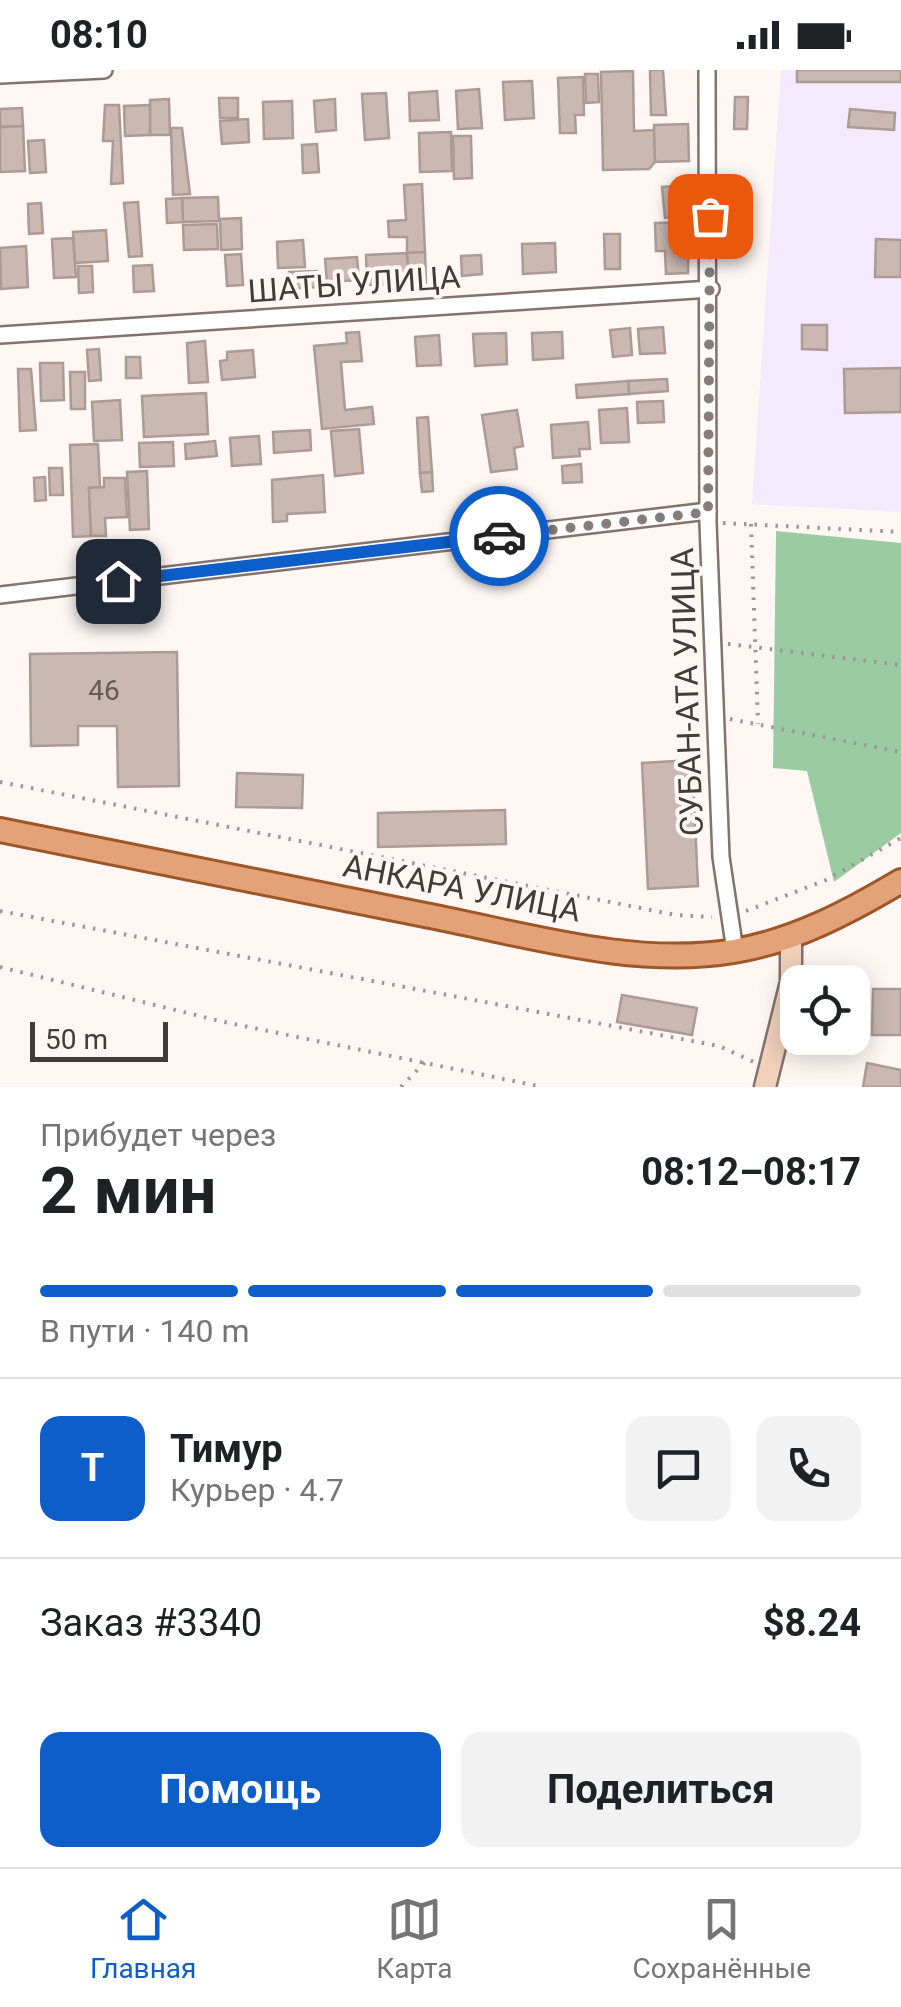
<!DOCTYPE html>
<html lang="ru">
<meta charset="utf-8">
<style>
:root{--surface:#fff;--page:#f2f2f2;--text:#202124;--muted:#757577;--line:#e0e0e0;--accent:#0d5ec8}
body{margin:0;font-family:Roboto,sans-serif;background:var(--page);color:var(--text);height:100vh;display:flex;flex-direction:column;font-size:38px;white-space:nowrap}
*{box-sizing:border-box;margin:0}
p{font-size:32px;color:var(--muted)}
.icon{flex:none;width:55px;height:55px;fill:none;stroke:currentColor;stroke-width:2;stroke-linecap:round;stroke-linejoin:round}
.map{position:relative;height:1017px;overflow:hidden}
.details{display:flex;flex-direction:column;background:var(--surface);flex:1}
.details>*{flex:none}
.tools{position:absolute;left:780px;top:895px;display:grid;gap:20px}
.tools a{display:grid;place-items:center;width:90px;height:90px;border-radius:20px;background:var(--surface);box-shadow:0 5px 25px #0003;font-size:50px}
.scale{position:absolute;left:30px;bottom:25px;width:138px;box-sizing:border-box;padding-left:10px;border:5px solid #423b38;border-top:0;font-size:28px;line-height:35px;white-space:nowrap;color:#423b38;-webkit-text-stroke:8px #fef7f4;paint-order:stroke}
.pin{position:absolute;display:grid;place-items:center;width:85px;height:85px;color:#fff;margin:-42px;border-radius:20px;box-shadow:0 5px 15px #0006}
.courier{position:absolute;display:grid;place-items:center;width:100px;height:100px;margin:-50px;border:8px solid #0d5ec8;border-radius:50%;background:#fff;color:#222;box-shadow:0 2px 12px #0007}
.overview em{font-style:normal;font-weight:700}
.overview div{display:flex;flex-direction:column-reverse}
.overview{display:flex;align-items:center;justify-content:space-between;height:170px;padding:0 40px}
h1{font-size:65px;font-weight:700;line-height:75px}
.bar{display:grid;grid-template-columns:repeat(4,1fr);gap:15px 10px;align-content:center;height:120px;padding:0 40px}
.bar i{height:12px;border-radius:8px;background:var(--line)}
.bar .selected{background:var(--accent)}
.bar p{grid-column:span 4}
.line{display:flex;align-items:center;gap:25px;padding:0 40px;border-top:2px solid var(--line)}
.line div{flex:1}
.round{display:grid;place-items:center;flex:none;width:105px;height:105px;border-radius:20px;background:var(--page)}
.button{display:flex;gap:20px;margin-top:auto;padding:20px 40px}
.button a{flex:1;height:115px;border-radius:20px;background:var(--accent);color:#fff;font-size:40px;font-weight:700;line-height:115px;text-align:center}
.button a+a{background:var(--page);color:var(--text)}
.status{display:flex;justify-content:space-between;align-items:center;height:70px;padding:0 50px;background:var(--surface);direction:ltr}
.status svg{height:28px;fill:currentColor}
.menu{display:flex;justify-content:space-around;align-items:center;height:140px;border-top:2px solid var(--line);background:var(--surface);font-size:28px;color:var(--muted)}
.menu a{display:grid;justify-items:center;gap:5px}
.menu .selected{color:var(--accent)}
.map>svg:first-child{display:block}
.industrial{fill:#f5e9fe}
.forest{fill:#9bcba0}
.building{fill:#cbb8b2;stroke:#ad9a95;stroke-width:2.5}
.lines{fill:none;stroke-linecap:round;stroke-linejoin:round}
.street-casing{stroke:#84736c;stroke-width:20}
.secondary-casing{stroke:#84736c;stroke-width:25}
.primary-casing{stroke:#9e5627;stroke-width:28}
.path{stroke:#9c9592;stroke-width:4;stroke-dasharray:2.5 8;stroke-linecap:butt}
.street{stroke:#fff;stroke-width:15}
.secondary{stroke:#f1d0bc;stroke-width:20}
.primary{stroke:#e3a278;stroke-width:22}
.done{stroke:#847d7a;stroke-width:10;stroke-dasharray:0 18}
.route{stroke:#0d5ec8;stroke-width:12}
.labels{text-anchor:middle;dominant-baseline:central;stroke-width:8;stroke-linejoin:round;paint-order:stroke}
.number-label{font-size:28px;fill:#645a56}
.street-label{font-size:32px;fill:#423b38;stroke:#fef7f4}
</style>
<div class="status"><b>08:10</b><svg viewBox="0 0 49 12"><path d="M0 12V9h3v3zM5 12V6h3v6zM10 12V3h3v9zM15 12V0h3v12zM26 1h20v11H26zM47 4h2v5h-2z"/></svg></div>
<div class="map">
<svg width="901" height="1017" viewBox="0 0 901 1017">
<rect width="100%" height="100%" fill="#fef7f4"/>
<path class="industrial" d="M781,0H901V442L752,434Z"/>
<path class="forest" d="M776,461L901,473V763L834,812L807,701L773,698Z"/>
<g class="building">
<path d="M650,0H663L666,45H651Z"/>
<rect x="797" y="0" width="104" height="12"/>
<path d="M633,1L634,61L654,60L655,92L649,99L603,100L601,2Z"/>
<path d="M585,4H598L599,32L586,33Z"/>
<path d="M583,7L584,45H575L576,63H560L558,8Z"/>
<path d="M532,11L534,48L505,50L503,12Z"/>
<path d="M479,19L482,58L458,59L456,21Z"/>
<path d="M437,21L439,50L410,51L409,23Z"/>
<path d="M386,23L389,68L365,70L362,24Z"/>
<path d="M735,27H748L747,59H734Z"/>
<path d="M219,28H238V48H220Z"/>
<path d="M169,29L170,65H150V30Z"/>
<path d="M335,29L336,60L316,62L314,31Z"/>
<path d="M292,31L293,68L264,69L263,32Z"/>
<path d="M105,35H119L123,113L111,114L113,71H103Z"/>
<path d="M150,35V65L125,66L124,36Z"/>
<path d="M22,38L23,56L0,57V39Z"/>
<path d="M850,39L895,43L894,60L848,57Z"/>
<path d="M248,49L249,72L222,74L220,51Z"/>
<path d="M688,54L689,91L655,92L654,55Z"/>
<path d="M23,56L25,101L0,102V57Z"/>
<path d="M171,58H182L190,124L173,125Z"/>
<path d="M451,62L452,101L420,102L419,63Z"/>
<path d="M453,66H471L472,108L454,109Z"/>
<path d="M44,70L46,102L30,103L28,71Z"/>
<path d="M317,74L319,102L303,103L302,75Z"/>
<path d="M422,114L425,182L407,183V167H389L388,151L406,150L404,115Z"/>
<path d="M691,115L694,145L665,148L662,117Z"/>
<path d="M218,127L219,151L183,152L182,128Z"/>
<path d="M182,128L183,152L167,153L166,129Z"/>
<path d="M138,132L142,186L129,187L124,133Z"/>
<path d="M41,133L43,163L29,164L28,134Z"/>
<path d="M241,148L242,179L221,180L220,149Z"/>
<path d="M689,152L688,203L666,204L665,181H656L655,153Z"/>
<path d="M217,154L218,179L184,180L183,155Z"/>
<path d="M106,160L108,191L75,193L73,162Z"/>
<path d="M604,164H620V199H605Z"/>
<path d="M73,168L76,207L54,208L52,169Z"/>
<path d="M876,169L901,170V207H875Z"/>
<path d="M303,170L305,197L278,198L277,172Z"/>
<path d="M555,173L556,202L523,204L522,174Z"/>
<path d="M26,176L28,217L1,219L0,178Z"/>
<path d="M425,182L426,213H408L407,183Z"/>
<path d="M407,183L408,213L367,215L366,185Z"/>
<path d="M241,184L243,215L227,216L225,185Z"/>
<path d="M481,185L482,204L462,206L461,186Z"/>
<path d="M357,187L359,210L327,212L325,189Z"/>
<path d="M152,195L154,221L134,222L133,196Z"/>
<path d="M78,196H92L93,222L79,223Z"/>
<path d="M317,201L318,217L290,219L289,202Z"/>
<path d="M802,255H827V280L802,279Z"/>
<path d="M663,257L665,283L640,284L638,259Z"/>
<path d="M630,258L632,285L613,287L610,260Z"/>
<path d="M359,262L362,291L341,292L345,340L372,337L374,354L322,359L314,276L347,273L346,263Z"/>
<path d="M562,262L563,288L533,290L532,263Z"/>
<path d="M506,263L507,294L475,296L473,264Z"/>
<path d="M439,265L441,295L417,296L415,267Z"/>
<path d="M205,271L208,312L189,313L187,273Z"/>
<path d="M99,279L101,310L89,311L87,280Z"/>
<path d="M253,280L255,307L222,310L220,291L227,290V282Z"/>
<path d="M126,287H140L141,308H126Z"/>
<path d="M40,293H63L64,330L41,331Z"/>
<path d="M901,298V342L845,343L844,299Z"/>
<path d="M18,299H31L36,360L20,361Z"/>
<path d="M70,302H85V339H71Z"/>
<path d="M667,309L668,321L629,324L628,311Z"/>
<path d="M628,311L629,324L577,328L576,315Z"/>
<path d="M206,323L208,364L144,367L142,326Z"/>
<path d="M120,330L122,370L94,371L92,332Z"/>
<path d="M663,331L664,352L638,353L637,332Z"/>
<path d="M627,338L629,372L601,373L599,340Z"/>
<path d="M517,340L523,376L514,378L517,399L491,402L482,345Z"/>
<path d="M428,347L432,402L420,403L417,348Z"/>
<path d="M588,352L590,379H579L580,386L553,388L551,355Z"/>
<path d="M359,359L363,403L335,406L331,361Z"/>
<path d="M310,360L311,380L274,383L273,362Z"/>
<path d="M259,366L261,394L232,396L230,368Z"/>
<path d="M215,371L217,386L186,389L185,374Z"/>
<path d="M173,372L174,396L140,397L139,373Z"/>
<path d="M98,374L100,417L89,418L91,466L73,467L70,375Z"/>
<path d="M581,394L582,412L563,413L562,396Z"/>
<path d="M49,398H62L63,425H50Z"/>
<path d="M147,401L149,459L130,460L127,402Z"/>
<path d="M432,402L433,421L422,422L420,403Z"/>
<path d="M323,405L325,442L287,444V451L273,452L272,410Z"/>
<path d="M45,407L46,430L35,431L34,408Z"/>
<path d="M104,408H125L127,447L105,448L106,466H91L89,418L104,417Z"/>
<path d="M177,582L179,716L118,717L117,656H78V675L31,676L30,584Z"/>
<path d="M692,690L698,816L648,819L642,693Z"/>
<path d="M237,703L303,705L302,738L236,737Z"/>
<path d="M505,740L506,774L378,777V743Z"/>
<path d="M873,919H901V965H872Z"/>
<path d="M622,925L697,938L692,965L617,952Z"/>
<path d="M867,993L901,1000V1017H863Z"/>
</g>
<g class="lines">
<defs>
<g id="street">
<path d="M707,0L708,453L721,787L735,881"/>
<path d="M0,5L104,0"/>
<path d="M0,265L711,219"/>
<path d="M0,525L708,441"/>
</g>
<path id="secondary" d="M765,1017L791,912V866"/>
<path id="primary" d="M0,760C142,789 284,817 425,845C524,864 633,898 734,881C794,871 849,842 901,811"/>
</defs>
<use href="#street" class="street-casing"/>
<use href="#secondary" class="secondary-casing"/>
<use href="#primary" class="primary-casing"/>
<g class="path">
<path d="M723,453L901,462"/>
<path d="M751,454L758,654"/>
<path d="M728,574L901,595"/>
<path d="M730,649L901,682"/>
<path d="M0,712L676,845L712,847"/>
<path d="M0,841L719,976L754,992"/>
<path d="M746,841L826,810L901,768"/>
<path d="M0,897L224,952L543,1017"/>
<path d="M401,1017L426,991"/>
</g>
<use href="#street" class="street"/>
<use href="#secondary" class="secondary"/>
<use href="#primary" class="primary"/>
</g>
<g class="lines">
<path class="done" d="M499,466L708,442L710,146"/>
<path class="route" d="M118,511L499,466"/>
</g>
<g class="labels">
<g class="number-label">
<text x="104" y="620">46</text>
</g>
<g class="street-label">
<text transform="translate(354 214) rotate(-4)">ШАТЫ УЛИЦА</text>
<text transform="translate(687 622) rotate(-92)">СУБАН-АТА УЛИЦА</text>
<text transform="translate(462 818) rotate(11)">АНКАРА УЛИЦА</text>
</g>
</g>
</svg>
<div class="tools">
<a><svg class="icon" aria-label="locate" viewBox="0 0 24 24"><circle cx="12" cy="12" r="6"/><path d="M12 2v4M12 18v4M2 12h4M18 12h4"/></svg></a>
</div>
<div class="scale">50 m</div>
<div class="pin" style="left:710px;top:146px;background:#ea580c"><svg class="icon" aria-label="bag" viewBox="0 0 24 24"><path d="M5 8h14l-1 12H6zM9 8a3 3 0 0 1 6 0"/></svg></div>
<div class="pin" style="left:118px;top:511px;background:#1f2937"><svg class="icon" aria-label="home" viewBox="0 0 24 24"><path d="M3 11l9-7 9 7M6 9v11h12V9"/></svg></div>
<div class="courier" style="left:499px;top:466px"><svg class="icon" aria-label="car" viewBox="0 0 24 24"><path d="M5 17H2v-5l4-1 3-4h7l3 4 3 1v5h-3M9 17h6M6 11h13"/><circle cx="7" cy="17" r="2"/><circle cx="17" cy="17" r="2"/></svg></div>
</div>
<section class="details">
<div class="overview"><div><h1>2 мин</h1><p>Прибудет через</p></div><em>08:12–08:17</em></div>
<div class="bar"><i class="selected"></i><i class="selected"></i><i class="selected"></i><i></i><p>В пути · 140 m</p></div>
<div class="line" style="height:180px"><b class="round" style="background:var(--accent);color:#fff">Т</b><div><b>Тимур</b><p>Курьер · 4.7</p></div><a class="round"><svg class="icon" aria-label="chat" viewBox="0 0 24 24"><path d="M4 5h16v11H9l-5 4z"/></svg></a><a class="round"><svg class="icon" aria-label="phone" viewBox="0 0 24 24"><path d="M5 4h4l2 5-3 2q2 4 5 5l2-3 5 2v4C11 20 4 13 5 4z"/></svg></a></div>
<div class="line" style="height:130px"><div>Заказ #3340</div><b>$8.24</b></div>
<div class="button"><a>Помощь</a><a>Поделиться</a></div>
</section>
<nav class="menu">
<a class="selected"><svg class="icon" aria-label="home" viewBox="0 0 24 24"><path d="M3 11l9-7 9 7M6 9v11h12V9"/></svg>Главная</a>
<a><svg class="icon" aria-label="map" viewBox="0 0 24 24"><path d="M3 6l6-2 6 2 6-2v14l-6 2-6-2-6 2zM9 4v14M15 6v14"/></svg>Карта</a>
<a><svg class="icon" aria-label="saved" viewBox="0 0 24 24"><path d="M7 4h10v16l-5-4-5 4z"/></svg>Сохранённые</a>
</nav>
